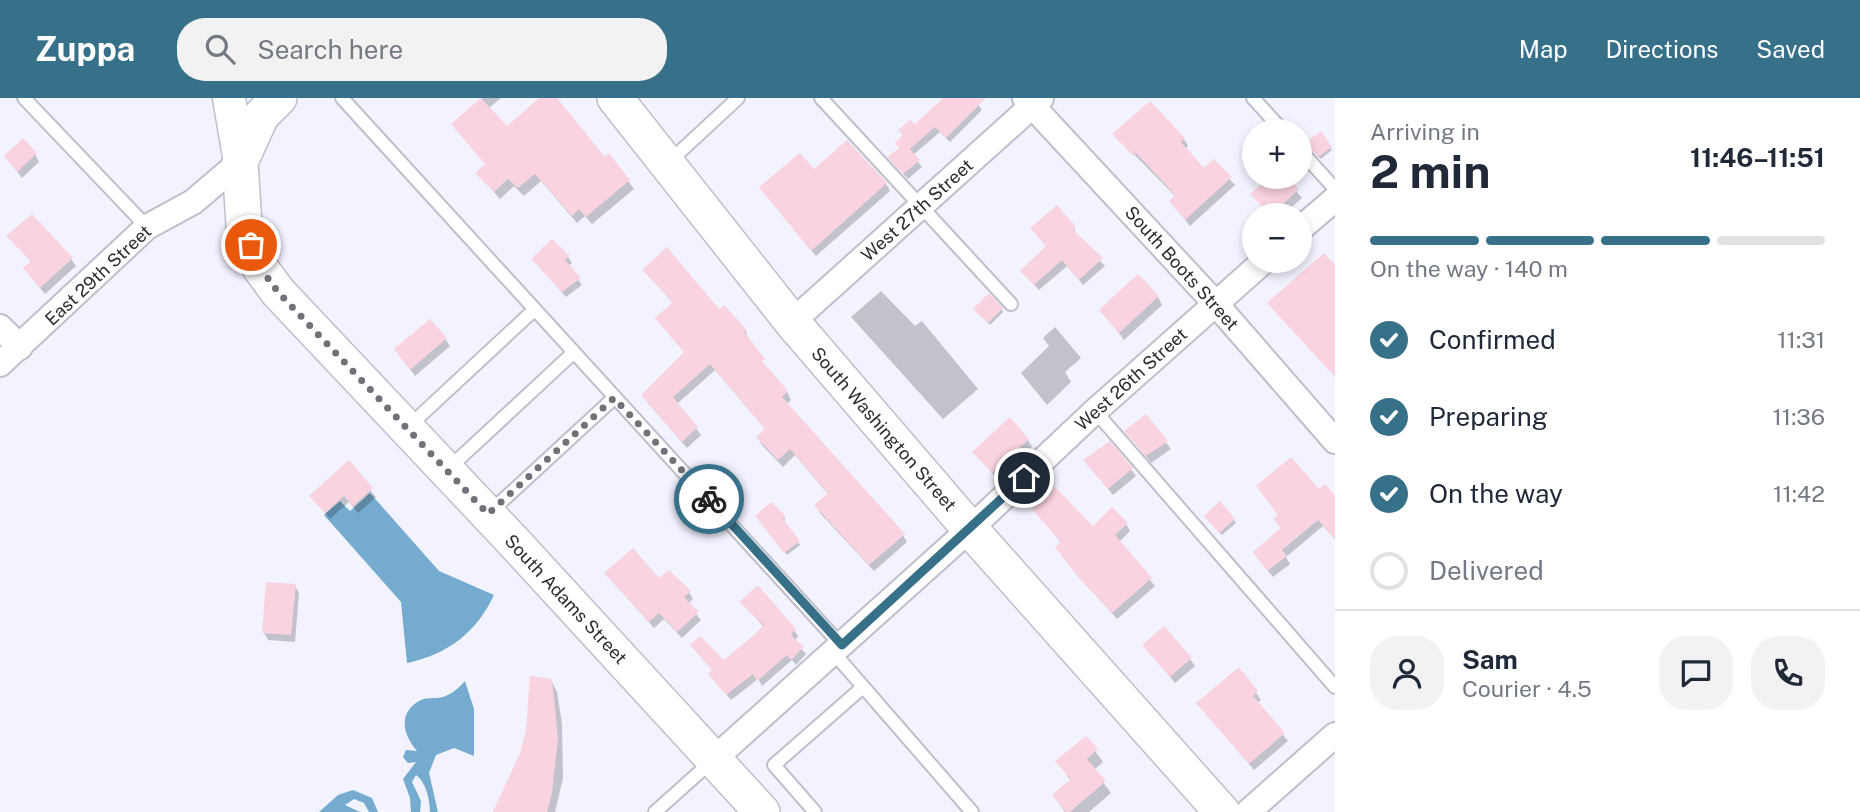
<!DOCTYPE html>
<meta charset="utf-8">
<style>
:root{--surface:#fff;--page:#f2f2f3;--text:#1f2937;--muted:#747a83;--line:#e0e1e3;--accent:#377089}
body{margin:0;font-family:"Public Sans",sans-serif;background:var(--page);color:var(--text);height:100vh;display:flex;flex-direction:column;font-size:26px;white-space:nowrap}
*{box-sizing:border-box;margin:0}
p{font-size:23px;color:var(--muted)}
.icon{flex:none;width:38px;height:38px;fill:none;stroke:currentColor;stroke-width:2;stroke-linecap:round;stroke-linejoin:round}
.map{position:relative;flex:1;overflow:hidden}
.sheet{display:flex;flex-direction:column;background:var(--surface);width:525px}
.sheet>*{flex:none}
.buttons{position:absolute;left:1242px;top:21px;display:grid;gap:14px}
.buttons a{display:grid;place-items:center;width:70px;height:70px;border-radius:50%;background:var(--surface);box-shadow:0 4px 10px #0003;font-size:35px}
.pin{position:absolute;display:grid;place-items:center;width:60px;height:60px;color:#fff;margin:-30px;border:4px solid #fff;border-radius:50%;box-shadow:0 2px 7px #0007}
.courier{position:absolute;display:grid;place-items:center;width:70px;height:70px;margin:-35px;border:5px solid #377089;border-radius:50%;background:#fff;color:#222;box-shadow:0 2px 9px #0007}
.headline em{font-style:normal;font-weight:700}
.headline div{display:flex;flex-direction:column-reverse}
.headline{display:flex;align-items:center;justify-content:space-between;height:119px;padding:0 35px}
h1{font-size:46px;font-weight:700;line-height:52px}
.bar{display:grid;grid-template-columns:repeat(4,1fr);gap:10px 7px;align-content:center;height:84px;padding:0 35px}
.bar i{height:9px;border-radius:5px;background:var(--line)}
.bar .active{background:var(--accent)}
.bar p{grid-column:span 4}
.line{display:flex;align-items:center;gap:18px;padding:0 35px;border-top:2px solid var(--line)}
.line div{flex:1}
.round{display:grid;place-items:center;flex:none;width:74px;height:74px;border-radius:28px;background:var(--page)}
ol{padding:0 35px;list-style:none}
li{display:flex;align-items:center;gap:21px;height:77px}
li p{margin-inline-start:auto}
li .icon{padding:7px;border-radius:50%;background:var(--accent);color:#fff;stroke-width:4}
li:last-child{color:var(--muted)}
li i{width:38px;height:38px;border:4px solid var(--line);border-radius:50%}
header{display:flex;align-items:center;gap:42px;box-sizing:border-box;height:98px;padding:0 35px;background:var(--accent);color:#fff}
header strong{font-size:33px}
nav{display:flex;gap:38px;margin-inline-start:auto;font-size:24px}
.search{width:490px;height:63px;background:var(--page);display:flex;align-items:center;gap:18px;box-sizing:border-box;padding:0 24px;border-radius:28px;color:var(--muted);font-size:26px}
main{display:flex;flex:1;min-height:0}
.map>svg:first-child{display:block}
.water{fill:#74abce}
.shadow{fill:#0003}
.building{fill:#f9d3e0}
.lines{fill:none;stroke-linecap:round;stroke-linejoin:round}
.service-casing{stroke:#bfbfcb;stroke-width:16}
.minor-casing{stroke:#bfbfcb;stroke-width:28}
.tertiary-casing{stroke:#bfbfcb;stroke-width:35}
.secondary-casing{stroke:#bfbfcb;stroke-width:38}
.service{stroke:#fff;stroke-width:12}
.minor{stroke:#fff;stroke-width:24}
.tertiary{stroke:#fff;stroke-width:32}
.secondary{stroke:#fff;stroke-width:35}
.done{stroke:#717279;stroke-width:7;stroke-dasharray:0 12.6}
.route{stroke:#377089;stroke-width:9}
.labels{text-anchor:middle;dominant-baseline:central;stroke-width:6;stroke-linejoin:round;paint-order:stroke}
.street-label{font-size:18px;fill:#2c2c31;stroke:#fff}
</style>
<header>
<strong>Zuppa</strong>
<div class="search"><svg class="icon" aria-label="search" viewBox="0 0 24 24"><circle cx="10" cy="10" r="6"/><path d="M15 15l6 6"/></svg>Search here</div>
<nav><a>Map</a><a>Directions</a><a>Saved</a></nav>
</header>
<main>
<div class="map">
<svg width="1335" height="714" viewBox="0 0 1335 714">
<rect width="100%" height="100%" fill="#f2f3ff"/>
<g class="water">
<path d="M370,395L439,473L494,497C476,535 448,556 407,565L401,504L324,417L340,403L350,413Z"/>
<path d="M465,583L474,611V658L454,650L436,657L429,675L438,714H430C430,702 426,684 416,677L412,684L421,703L420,714H411L410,700L403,681L416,664L408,665L403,659L406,652L417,653C403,637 397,614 421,602C428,599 435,601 443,599C452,596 459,590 465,583Z"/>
<path d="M353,692L372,700L378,714H369L364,705L354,701L345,707L360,714H319L338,697Z"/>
</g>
<g class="shadow">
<path d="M482,0H501L489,10L507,30L542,0H554L604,62L609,58L634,91L592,126L585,118L577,125L541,83L524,98L514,88L500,101L478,75L486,67L453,26Z"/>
<path d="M946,0H973L982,12L950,44L940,34L913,57L922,69L908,81L893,65L904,39L900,33L915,29Z"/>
<path d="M1114,36L1184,41L1188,48L1185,51L1204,73L1214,64L1235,87L1190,128L1171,104L1176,99Z"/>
<path d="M1320,36L1332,52L1321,61L1309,48Z"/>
<path d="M35,56L39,64L22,80L6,59Z"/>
<path d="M1272,79H1285L1302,100L1283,117H1270L1253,97Z"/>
<path d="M886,86L890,93L816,158L766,96Z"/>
<path d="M1074,130L1077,138L1105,168L1083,187L1067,168L1039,192L1023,174L1047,149L1032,131Z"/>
<path d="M9,138L71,161L76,168L45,196L25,171L32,165Z"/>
<path d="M568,159L572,165L568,168L582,187L566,199L533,161Z"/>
<path d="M644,172L719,214L724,210L746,233L748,242L766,271L787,294L791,302L786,306L903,437L907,444L874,473L820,415L816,408L829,397L795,357L783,369L762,347L758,339L766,332L715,272L677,306L701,337L687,350L647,304L643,297L685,255L657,221L674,206Z"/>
<path d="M881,193L915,228L922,223L978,291L943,321L851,219Z"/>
<path d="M1158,199L1162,207L1124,242L1101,212Z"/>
<path d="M1002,211L1003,214L990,227L977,214Z"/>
<path d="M1055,229L1081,260L1065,274L1071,284L1047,307L1021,275L1049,248L1043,240Z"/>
<path d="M445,241L450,248L415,278L400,258Z"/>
<path d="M1146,318L1171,351L1151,365L1126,333Z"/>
<path d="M1028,342L1032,349L997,381L974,354Z"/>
<path d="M1085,363L1131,371L1136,378L1113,397Z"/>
<path d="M348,365L376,399L358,415L349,404L330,421L311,398Z"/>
<path d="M1319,393L1335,401V441L1323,428L1286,459L1290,466L1273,479L1259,462L1282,431L1275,422Z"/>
<path d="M1034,411L1093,430L1126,426L1130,433L1119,444L1155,488L1117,521L1061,457L1062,446Z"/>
<path d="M785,419L784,425L800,447L787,457L759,422Z"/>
<path d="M1208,422H1234L1236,425L1222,437Z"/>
<path d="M611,482H659L689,494L693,501L688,506L701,522L682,540L664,521L654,530Z"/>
<path d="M295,488L299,495L295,544L268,542L264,535Z"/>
<path d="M741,504L794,532L798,538L795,543L806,556L796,567L792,562L762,588L758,581L731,602L714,582L724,564L764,529Z"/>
<path d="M1144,547L1190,561L1195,568L1175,585Z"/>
<path d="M1239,571L1261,602L1257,605L1288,643L1254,672L1203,612Z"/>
<path d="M551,582L557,594L562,626L563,680L555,714H493L522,656Z"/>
<path d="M1086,640L1103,664L1094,672L1111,695L1089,714H1065L1054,698L1071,683L1058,664Z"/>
</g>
<g class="building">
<path d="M481,0L507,28L539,0H557L605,59L609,55L630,82L586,119L579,111L572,118L535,76L518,90L508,81L494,94L475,75L485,66L451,26Z"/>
<path d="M943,0H986L946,40L935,29L910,51L920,62L903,76L887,59L899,50L895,45L903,37L898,32L910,22L915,26Z"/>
<path d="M1150,3L1185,40L1181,44L1204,70L1214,61L1232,79L1185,122L1169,103L1175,97L1136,55L1133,58L1112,36Z"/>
<path d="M1321,33L1332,49L1318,59L1305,45Z"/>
<path d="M23,40L37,55L17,74L4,58Z"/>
<path d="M847,42L887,85L811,153L759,89L800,55L814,71Z"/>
<path d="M1269,79H1287L1299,91L1271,117L1250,96Z"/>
<path d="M1057,107L1076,129L1073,132L1103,160L1079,182L1062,162L1034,187L1020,173L1046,148L1030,130Z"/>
<path d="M32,116L73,160L40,190L23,170L31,163L6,138Z"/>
<path d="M552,141L570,158L565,162L581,180L562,194L531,161Z"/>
<path d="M667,149L719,211L724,207L747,232L744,234L765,261L762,263L788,293L782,299L905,436L869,467L814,407L828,395L790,351L778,362L756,339L765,331L710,266L673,299L698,329L682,344L641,297L684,254L655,220L673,204L642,172Z"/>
<path d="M1324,155L1335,167V279L1267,205Z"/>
<path d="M1138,176L1159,198L1119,235L1099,212Z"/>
<path d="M989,195L1003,210L988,225L973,211Z"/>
<path d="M430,221L447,240L410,272L394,251Z"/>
<path d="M1146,316L1168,343L1146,358L1124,333Z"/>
<path d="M1010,319L1029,341L992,375L972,354Z"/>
<path d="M1110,343L1133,370L1108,391L1083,362Z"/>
<path d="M1291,359L1319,391L1325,386L1335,398V441L1318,422L1282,452L1287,458L1267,473L1253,454L1281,430L1273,421L1278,417L1256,388Z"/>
<path d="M349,362L373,390L353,408L344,398L325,415L309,398Z"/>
<path d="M1055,389L1093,428L1112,409L1128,425L1115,437L1152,480L1112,515L1079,480L1055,449L1061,444L1032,411Z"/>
<path d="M1220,403L1235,421L1219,435L1204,418Z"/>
<path d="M771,404L786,418L783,421L800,443L784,455L755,418Z"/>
<path d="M633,450L659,480L669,472L691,493L684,499L699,514L677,534L659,515L649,524L604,475Z"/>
<path d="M266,484L296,486L291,537L262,535Z"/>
<path d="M758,487L796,531L791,537L804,549L791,562L787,557L757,583L753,576L726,597L708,576L712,572L690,547L700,538L724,562L753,538L764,527L739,504Z"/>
<path d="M1164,528L1192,560L1170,579L1142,547Z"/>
<path d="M1239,569L1258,593L1253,598L1285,635L1249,666L1196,605Z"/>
<path d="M530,578L552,581L558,640L552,695L547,714H493L520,655L526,632Z"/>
<path d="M1086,638L1098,651L1087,661L1106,683L1070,714H1066L1052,697L1071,681L1055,663Z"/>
</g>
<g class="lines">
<defs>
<g id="service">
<path d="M24,0L147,129"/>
<path d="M342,0L841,547"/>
<path d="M821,0L1011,206"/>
<path d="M1253,0L1283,33"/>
<path d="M1300,52L1335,91"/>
<path d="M669,64L738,0"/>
<path d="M1095,313L1335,589"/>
<path d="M407,330L534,212"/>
<path d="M447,372L573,255"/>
<path d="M488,416L614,300"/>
<path d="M833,554L972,714"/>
<path d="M655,714L712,663"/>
<path d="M815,714L774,667L863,589"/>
</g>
<g id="minor">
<path d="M1025,0L1215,205L1335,343"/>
<path d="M1300,131L1335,101"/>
<path d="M792,224L1041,0"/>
<path d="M0,229L20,249"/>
<path d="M0,266L147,129L193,104L240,64"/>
<path d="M714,661L970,431L1095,313L1264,163"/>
<path d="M1248,714L1335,637"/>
</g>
<path id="tertiary" d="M229,0L240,64"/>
<g id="secondary">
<path d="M279,0L261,18L240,64L244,127L259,168L278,194L512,442L762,714"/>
<path d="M615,0L792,224L970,431L1222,714"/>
</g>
</defs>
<use href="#service" class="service-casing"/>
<use href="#minor" class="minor-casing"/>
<use href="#tertiary" class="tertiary-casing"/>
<use href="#secondary" class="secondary-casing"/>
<use href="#service" class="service"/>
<use href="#minor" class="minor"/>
<use href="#tertiary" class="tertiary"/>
<use href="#secondary" class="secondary"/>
</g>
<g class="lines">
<path class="done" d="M251,147L259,168L278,194L488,416L614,300L709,401"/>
<path class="route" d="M709,401L842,547L1024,380"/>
</g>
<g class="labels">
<g class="street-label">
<text transform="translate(917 112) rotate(-42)">West 27th Street</text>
<text transform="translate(1182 170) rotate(48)">South Boots Street</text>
<text transform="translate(98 177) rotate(-43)">East 29th Street</text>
<text transform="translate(1131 281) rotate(-42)">West 26th Street</text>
<text transform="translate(884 331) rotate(49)">South Washington Street</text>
<text transform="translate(566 501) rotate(47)">South Adams Street</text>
</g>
</g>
</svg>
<div class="buttons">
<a>+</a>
<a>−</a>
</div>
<div class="pin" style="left:251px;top:147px;background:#ea580c"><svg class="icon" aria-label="bag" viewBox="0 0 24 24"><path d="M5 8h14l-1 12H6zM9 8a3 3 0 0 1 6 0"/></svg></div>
<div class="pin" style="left:1024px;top:380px;background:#1f2937"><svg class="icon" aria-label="home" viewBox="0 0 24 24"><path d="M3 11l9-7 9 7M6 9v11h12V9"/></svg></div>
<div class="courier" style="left:709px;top:401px"><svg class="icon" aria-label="bike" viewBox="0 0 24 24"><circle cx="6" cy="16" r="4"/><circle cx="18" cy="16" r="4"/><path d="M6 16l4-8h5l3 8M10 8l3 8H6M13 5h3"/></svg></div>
</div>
<section class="sheet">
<div class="headline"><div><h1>2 min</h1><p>Arriving in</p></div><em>11:46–11:51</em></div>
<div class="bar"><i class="active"></i><i class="active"></i><i class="active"></i><i></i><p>On the way · 140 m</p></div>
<ol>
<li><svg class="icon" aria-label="check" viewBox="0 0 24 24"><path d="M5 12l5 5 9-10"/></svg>Confirmed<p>11:31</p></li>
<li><svg class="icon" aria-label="check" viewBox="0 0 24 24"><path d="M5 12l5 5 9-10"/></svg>Preparing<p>11:36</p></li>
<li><svg class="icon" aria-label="check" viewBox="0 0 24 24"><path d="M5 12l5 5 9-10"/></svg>On the way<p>11:42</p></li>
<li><i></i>Delivered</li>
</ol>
<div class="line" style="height:126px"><a class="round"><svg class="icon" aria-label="person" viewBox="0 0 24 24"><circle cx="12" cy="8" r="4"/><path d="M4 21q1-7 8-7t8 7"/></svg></a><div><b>Sam</b><p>Courier · 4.5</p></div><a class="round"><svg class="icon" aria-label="chat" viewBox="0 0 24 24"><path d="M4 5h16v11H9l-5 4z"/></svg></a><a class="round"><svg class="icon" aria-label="phone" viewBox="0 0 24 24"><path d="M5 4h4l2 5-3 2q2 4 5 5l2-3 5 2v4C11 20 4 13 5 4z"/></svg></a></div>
</section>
</main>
